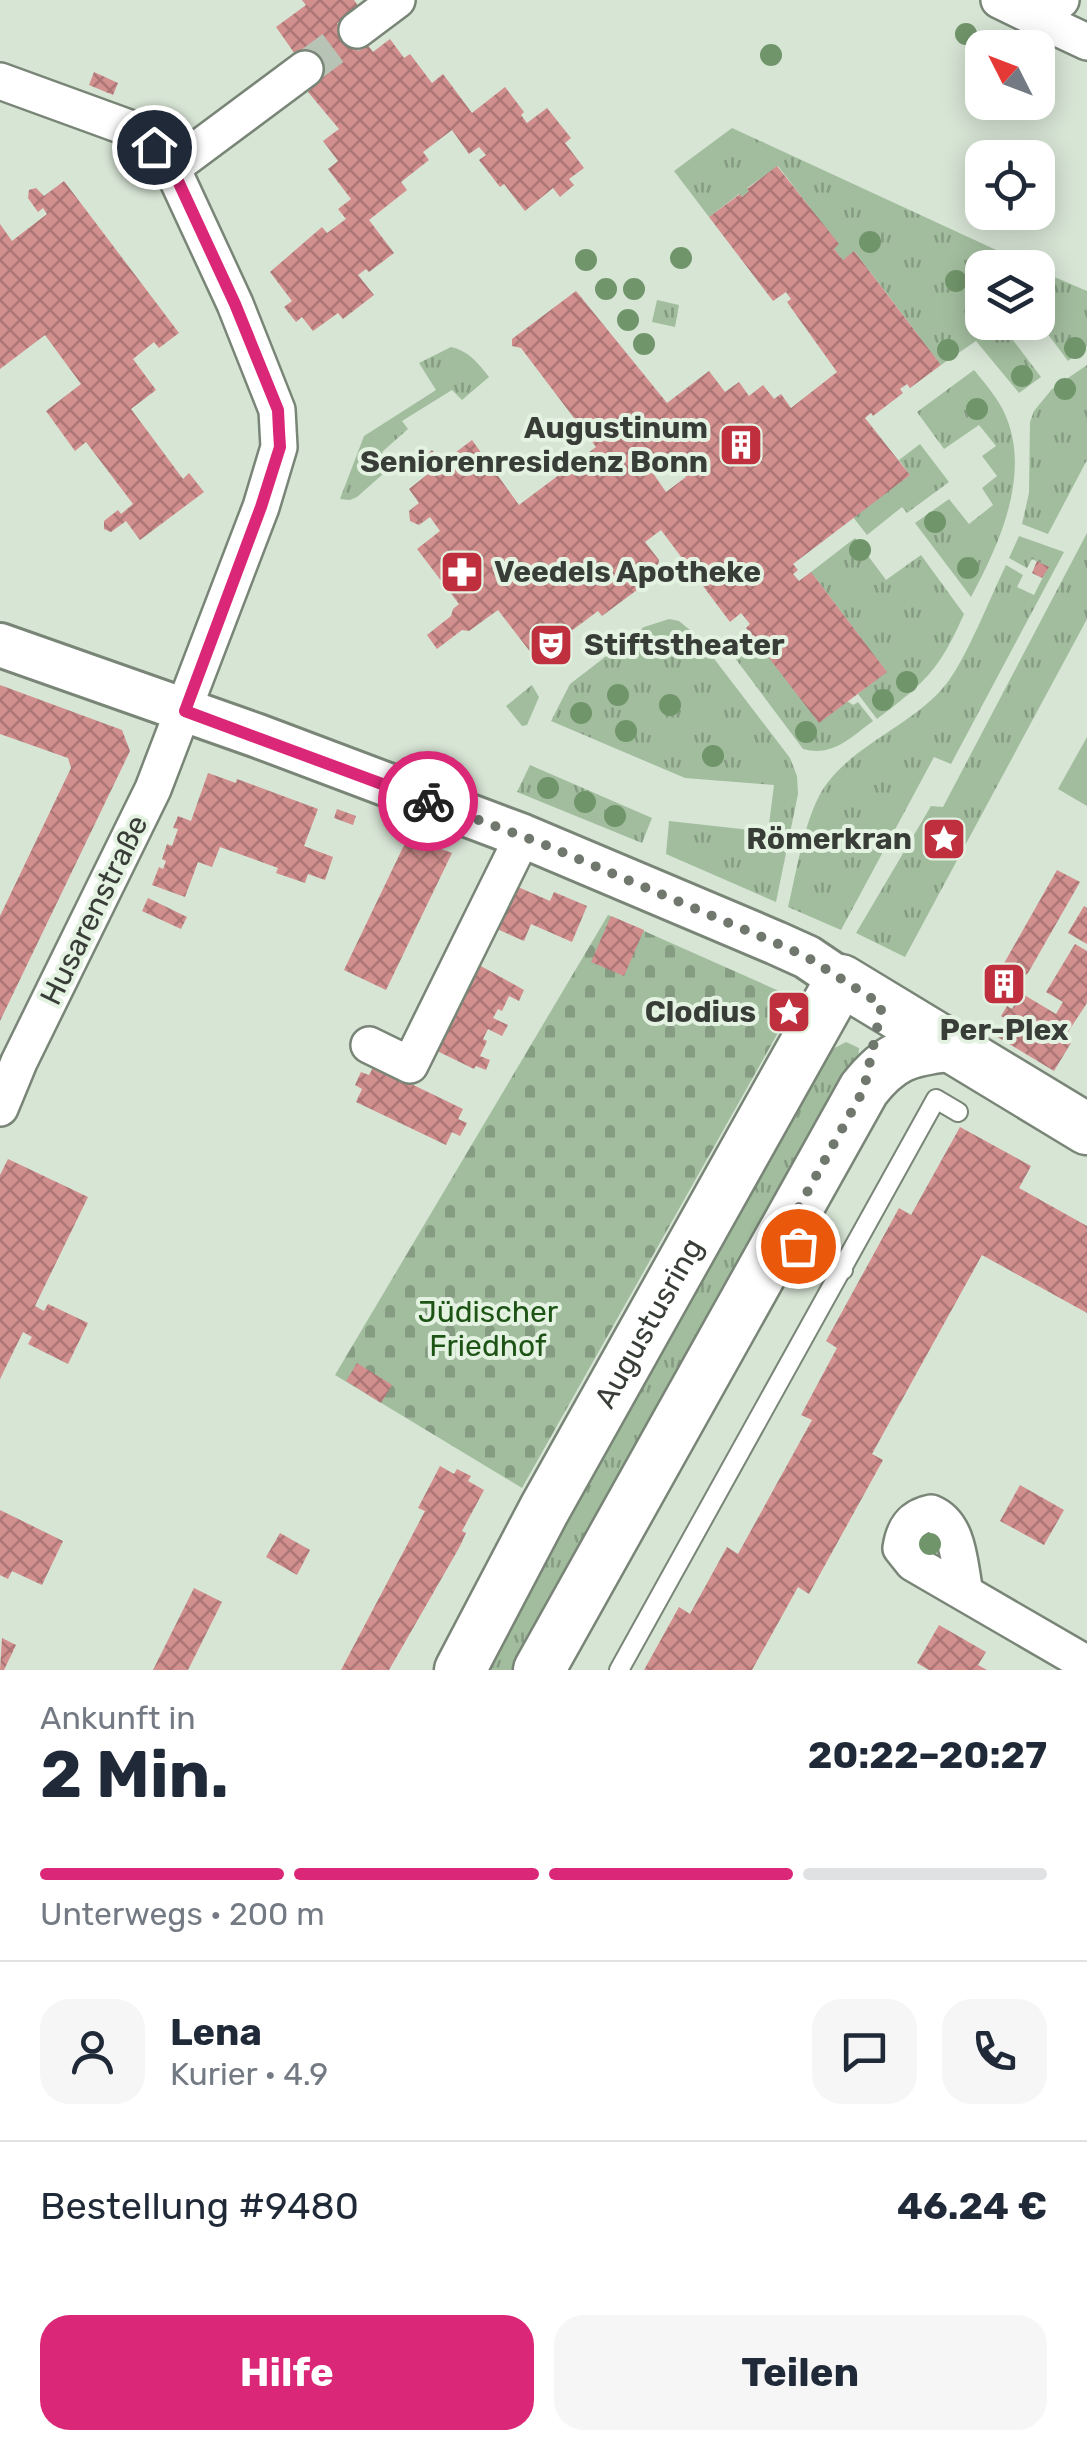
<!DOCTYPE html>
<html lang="de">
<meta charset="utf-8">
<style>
:root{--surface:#fff;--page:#f6f6f7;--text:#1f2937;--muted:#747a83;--line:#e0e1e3;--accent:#db2777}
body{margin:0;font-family:Rubik,sans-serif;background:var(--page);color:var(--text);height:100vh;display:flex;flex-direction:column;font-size:38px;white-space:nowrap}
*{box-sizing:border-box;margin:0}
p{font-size:32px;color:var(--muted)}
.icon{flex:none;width:55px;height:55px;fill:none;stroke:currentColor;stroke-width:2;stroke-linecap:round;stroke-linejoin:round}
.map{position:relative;height:1670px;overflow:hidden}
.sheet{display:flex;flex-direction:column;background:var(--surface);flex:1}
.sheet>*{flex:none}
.needle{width:65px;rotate:312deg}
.controls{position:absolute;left:965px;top:30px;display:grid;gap:20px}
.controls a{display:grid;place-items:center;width:90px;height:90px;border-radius:20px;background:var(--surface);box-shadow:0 5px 25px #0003;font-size:50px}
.pin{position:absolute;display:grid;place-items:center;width:85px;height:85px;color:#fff;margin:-42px;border:5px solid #fff;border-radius:50%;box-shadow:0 2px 10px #0007}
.courier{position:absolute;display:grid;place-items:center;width:100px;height:100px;margin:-50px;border:8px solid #db2777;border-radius:50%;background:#fff;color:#222;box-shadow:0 2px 12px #0007}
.overview em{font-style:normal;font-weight:700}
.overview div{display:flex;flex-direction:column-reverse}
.overview{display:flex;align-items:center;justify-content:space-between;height:170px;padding:0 40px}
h1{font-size:65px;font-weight:700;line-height:75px}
.bar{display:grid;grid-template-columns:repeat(4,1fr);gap:15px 10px;align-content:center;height:120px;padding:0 40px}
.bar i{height:12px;border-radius:8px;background:var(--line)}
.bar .on{background:var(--accent)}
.bar p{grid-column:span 4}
.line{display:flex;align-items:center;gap:25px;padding:0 40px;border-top:2px solid var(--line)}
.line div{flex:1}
.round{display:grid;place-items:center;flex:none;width:105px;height:105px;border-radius:30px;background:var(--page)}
.action{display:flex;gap:20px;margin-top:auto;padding:20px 40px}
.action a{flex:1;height:115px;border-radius:30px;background:var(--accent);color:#fff;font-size:40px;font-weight:700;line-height:115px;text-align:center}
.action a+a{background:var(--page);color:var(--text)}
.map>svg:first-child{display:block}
.grass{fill:url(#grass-tufts)}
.cemetery{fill:url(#cemetery-stones)}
.garden{fill:#a2bd9e}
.building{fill:url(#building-cross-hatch);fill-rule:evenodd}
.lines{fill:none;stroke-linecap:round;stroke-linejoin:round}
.minor-tunnel{stroke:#b7c3b5;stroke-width:35;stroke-dasharray:35 18;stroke-linecap:butt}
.service-casing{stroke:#798677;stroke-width:22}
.minor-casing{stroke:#798677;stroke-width:40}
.tertiary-casing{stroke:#798677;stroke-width:48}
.secondary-casing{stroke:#798677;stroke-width:55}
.service{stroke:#fff;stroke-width:18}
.minor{stroke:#fff;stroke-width:35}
.tertiary{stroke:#fff;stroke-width:42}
.secondary{stroke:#fff;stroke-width:50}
.tree{fill:#71956b}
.done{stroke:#70786e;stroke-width:10;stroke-dasharray:0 18}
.route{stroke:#db2777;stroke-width:12}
.labels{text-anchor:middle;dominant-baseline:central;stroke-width:8;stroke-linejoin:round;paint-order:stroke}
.poi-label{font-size:30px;font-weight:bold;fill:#383d37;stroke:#e4f2e2;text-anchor:end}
.street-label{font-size:30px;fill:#383d37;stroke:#e4f2e2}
.park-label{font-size:30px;fill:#1d5415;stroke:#e4f2e2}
</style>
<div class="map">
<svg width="1087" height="1670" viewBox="0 0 1087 1670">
<defs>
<pattern id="grass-tufts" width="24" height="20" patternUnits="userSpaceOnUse" patternTransform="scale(2.5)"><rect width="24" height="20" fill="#a2bd9e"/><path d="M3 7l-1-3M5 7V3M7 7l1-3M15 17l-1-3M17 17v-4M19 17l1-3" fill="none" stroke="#859b82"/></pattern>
<pattern id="cemetery-stones" width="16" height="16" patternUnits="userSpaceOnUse" patternTransform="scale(2.5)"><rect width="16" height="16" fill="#a2bd9e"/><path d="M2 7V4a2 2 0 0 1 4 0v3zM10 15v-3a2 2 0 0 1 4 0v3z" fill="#859b82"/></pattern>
<pattern id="building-cross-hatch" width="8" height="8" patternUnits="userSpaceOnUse" patternTransform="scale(2.5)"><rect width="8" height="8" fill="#d18f8e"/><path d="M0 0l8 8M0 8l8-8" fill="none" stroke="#ab7675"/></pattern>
</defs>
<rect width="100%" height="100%" fill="#d7e5d5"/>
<g class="grass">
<path d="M732,128L1033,267L982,268V322L1000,323L1041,377L1019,393L976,341L941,365L855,252L843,260L834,249L838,244L778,166L747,188L749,191L742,197L739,194L709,217L674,171Z"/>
<path d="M1038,270L1087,291V346L1068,361L1038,321Z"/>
<path d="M657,300L679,305L675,327L652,322Z"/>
<path d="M451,347C469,351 478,363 489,377L462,400L452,390L402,421L408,429L382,452L392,466L357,497L350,500L340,499L364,436L436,390L419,363Z"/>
<path d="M1087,365V460L1048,534L1022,524L1029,493L1030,422L1034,411L1052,389Z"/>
<path d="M974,370C984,382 995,395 1002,408C1034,469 1000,543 971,597L915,523L949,499L969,524L993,505L982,488L997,476L982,456L996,446L979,425L944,449L917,412Z"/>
<path d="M920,444L949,482L907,513L902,507L867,535L853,517L910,475L899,460Z"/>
<path d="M1087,533V619L905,957L856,933L931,806L943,807Z"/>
<path d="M1019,536L1064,552L951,764L934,757L841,930L788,907C797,871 805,811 828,782C860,741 915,724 947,683C967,657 990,598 1006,565L1023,575L1017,587L1034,595L1048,567L1032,559L1027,568L1009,558Z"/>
<path d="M855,538L886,580L921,555L964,614C940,669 925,683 877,719L858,694L886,671L811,572Z"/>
<path d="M669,619L679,621L696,635L790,758L797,776L798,794L776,902L666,854L669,821L768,832L774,785L685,778L551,721L570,684L644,627Z"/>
<path d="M754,638L853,705L858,702L873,721C850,738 833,757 803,749L732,654Z"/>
<path d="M532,685L539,697L527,725L522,726L506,706Z"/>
<path d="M530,765L652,818L642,843L517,792Z"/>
<path d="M846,1042L859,1048L858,1061L520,1670H481L821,1055Z"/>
</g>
<path class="cemetery" d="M608,915L797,999L522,1488L335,1375Z"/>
<path class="garden" d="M1087,737V806L1058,789Z"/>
<g class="building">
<path d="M302,0H354L361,10L350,22L373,52L390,39L404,58L410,54L432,83L443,74L472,113L505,87L524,112L521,115L527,123L547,108L571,138L565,143L584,168L569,179L574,185L560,197L553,188L525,211L504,184L500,187L479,160L486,155L479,147L469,154L452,130L423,152L429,160L401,182L407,190L369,220L394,253L369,272L366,269L358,275L374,295L343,319L338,313L313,331L302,317L296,322L284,307L292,301L270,272L322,227L327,233L346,219L338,209L351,199L328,169L338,161L323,141L339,129L308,92L316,84L276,27L306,5Z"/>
<path d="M94,72L118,83L113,95L89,85Z"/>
<path d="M777,166L839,244L834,249L843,260L854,251L941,365L910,388L907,384L900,389L903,393L873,416L871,413L865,418L910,475L793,564L798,570L793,574L799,581L811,572L887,672L819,723L746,628L750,624L741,613L730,622L661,530L645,542L659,560L658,566L639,576L645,584L602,616L598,611L535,658L498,610L469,631L462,630L437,649L427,635L451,616L453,609L459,604L417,549L440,531L430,517L419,525L410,521L409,511L419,503L409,489L433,470L424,458L432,450L443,462L472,440L519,505L596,447L521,348L512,346V339L576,291L667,403L709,371L725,392L739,382L749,396L763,385L774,399L781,394L791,408L837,372L787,302L791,299L786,292L773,301L709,217L740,194L742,197L749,191L747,189ZM671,457L686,477L666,492L652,472Z"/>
<path d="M64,181L179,333L159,348L154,342L133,359L156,390L131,409L183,479L189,473L204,492L140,540L126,521L111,532L104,529V521L118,510L121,514L133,504L86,442L75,451L46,411L81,384L45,335L0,369V224L12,241L47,214L43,208L38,212L28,198L29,190L36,188L44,196Z"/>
<path d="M1037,561L1049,567L1042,578L1032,573Z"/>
<path d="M0,685L122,730L130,751L0,1021V916L71,768L68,758L0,734Z"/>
<path d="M440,765L458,773L455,780L437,772Z"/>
<path d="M208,773L236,783L237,779L318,809L304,846L333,857L325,880L308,874L305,883L276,873L278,868L220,847L212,867L198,862L185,897L152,885L159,867L163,869L166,861L162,859L167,844L172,846L178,829L173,828L178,816L191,821Z"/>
<path d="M337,809L356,816L353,825L334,818Z"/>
<path d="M408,837L452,853L386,990L344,970Z"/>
<path d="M1057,870L1080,882L1028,973L996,1001L986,995Z"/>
<path d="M518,887L550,901L554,892L587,906L572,942L531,924L524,941L497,929Z"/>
<path d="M148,898L187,917L181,929L142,911Z"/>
<path d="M1084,906L1087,908V944L1068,933Z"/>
<path d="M611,916L644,930L624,976L591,962Z"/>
<path d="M1075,944L1087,951V1003L1064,1038L1071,1043L1054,1071L996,1036L1006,1019L1001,1016L1007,1006L1012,1009L1021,993L1056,1014L1063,1002L1046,992Z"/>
<path d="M479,965L524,990L519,1001L509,996L502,1011L498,1009L493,1018L508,1025L502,1036L488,1029L483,1039L487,1041L480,1056L490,1060L486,1070L476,1066L474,1069L437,1051Z"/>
<path d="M374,1066L463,1109L458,1119L467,1123L460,1136L452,1132L446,1145L356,1102L362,1089L355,1085L361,1072L369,1075Z"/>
<path d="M960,1127L1031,1166L1019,1188L1087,1226V1313L982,1255L872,1454L883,1460L809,1594L798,1587L752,1670H644L679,1607L690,1614L727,1547L738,1554L812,1420L801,1415L837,1348L826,1341L899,1208L911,1215Z"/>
<path d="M8,1159L88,1197L35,1306L44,1311L48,1304L88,1323L68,1364L28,1344L32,1337L23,1332L0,1379V1175Z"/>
<path d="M357,1363L392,1385L381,1403L346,1381Z"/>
<path d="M440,1466L454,1474L457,1469L471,1476L468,1481L484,1490L462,1531L466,1533L459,1548L389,1670H341L425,1511L418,1508Z"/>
<path d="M1020,1485L1064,1510L1044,1545L1000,1521Z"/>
<path d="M0,1510L63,1541L42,1585L12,1571L8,1579L0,1575Z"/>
<path d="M280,1533L310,1550L297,1575L266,1557Z"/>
<path d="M194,1588L222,1602L188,1670H153Z"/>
<path d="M939,1625L986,1652L978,1665L987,1670H929L917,1663Z"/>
<path d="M2,1638L16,1645L4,1670H0Z"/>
</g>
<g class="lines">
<path class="minor-tunnel" d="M305,69L357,30"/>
<defs>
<g id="service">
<path d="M782,1238L843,1270"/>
<path d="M619,1670L936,1099L958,1112"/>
</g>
<g id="minor">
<path d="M999,0L1038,19"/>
<path d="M1061,0L1038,19L1087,42"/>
<path d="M357,30L397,0"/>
<path d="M0,81L129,128L154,147L172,168L235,304L277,410L279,447L261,507L153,789L19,1062L0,1108"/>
<path d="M172,168L305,69"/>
<path d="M369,1045L410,1065L523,836"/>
<path d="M965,1592C959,1565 960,1525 931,1513C911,1517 904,1529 901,1548L913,1563L1087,1664"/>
</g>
<path id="tertiary" d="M0,645L258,736L523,836L776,943L807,957L841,980"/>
<g id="secondary">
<path id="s1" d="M460,1670L544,1510L841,980L1087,1129"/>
<path d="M539,1670L864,1089C890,1056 907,1051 948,1046"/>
</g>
</defs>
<use href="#service" class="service-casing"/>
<use href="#minor" class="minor-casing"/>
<use href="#tertiary" class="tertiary-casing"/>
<use href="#secondary" class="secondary-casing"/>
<use href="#service" class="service"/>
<use href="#minor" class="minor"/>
<use href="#tertiary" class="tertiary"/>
<use href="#secondary" class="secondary"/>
</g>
<g class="tree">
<circle cx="966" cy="34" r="11"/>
<circle cx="771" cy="55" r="11"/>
<circle cx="870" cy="242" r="11"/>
<circle cx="681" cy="258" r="11"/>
<circle cx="586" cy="260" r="11"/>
<circle cx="956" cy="281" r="11"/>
<circle cx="606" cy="289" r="11"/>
<circle cx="634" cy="289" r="11"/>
<circle cx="628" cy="320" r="11"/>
<circle cx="644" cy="344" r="11"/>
<circle cx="1075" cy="348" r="11"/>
<circle cx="948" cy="350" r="11"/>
<circle cx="1022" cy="376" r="11"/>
<circle cx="1065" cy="389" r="11"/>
<circle cx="977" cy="409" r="11"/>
<circle cx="935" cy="522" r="11"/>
<circle cx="860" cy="550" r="11"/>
<circle cx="968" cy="568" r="11"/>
<circle cx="907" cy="682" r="11"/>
<circle cx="618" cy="695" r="11"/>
<circle cx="883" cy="700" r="11"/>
<circle cx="670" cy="705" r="11"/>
<circle cx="581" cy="713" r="11"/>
<circle cx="626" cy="731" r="11"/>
<circle cx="806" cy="732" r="11"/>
<circle cx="713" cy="756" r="11"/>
<circle cx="548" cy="788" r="11"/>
<circle cx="585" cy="802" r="11"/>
<circle cx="615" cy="816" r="11"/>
<circle cx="930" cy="1544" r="11"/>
</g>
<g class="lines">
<path class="done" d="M428,801L543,844L776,943L807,957L882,1005L864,1089L782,1238L798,1246"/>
<path class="route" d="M154,147L172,168L235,304L278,410L279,431L280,447L261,507L185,711L428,801"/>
</g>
<defs>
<symbol id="building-square" viewBox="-11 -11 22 22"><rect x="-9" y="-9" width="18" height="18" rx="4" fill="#bf2f3d" stroke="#e4f2e2"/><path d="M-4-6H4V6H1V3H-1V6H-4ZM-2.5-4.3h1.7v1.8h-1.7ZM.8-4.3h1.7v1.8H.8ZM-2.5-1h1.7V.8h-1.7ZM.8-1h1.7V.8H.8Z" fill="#fff"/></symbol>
<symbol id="pharmacy-square" viewBox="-11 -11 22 22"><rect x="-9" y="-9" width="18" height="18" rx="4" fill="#bf2f3d" stroke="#e4f2e2"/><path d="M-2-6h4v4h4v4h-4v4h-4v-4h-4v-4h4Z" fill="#fff"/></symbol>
<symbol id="theatre-square" viewBox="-11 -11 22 22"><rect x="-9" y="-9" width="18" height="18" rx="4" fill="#bf2f3d" stroke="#e4f2e2"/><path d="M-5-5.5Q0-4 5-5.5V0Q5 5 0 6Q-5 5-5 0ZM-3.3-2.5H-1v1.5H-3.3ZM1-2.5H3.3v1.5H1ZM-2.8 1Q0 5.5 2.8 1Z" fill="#fff"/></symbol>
<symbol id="sight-square" viewBox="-11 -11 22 22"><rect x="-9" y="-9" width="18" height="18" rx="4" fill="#bf2f3d" stroke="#e4f2e2"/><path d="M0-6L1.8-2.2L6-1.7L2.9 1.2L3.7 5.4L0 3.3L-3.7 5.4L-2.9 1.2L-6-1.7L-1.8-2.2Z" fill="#fff"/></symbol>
</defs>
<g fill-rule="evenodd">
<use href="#building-square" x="716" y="420" width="50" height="50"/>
<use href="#pharmacy-square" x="437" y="547" width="50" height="50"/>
<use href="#theatre-square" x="526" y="620" width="50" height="50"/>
<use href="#sight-square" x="919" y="814" width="50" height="50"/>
<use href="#building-square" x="979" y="959" width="50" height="50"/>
<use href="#sight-square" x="764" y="987" width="50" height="50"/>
</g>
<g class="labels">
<g class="poi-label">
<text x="708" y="428">Augustinum<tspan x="708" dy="34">Seniorenresidenz Bonn</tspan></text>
<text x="494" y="572" text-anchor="start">Veedels Apotheke</text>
<text x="584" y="645" text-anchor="start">Stiftstheater</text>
<text x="912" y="839">Römerkran</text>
<text x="756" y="1012">Clodius</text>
<text x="1004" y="1030" text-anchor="middle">Per-Plex</text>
</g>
<g class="street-label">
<text transform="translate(94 910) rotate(-64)">Husarenstraße</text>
<text stroke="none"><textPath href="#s1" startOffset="395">Augustusring</textPath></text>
</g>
<g class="park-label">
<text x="488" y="1312">Jüdischer<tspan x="488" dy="34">Friedhof</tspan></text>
</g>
</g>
</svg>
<div class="controls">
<a><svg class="needle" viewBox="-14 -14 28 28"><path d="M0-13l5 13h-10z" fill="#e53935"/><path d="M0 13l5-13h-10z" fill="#747a83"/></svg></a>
<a><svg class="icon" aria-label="locate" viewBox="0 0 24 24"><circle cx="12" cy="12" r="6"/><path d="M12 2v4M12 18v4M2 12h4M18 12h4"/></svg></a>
<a><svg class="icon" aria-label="layers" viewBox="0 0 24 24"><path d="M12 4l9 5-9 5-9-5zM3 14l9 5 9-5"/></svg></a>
</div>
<div class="pin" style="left:798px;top:1246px;background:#ea580c"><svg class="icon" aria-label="bag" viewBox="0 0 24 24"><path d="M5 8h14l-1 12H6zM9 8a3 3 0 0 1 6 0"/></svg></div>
<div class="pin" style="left:154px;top:147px;background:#1f2937"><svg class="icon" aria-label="home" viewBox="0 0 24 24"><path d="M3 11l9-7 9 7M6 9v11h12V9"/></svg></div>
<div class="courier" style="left:428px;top:801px"><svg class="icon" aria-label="bike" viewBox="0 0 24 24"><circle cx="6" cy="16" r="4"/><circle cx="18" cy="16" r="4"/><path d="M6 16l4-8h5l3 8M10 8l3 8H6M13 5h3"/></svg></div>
</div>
<section class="sheet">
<div class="overview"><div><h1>2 Min.</h1><p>Ankunft in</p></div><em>20:22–20:27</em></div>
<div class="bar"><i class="on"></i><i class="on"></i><i class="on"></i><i></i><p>Unterwegs · 200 m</p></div>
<div class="line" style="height:180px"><a class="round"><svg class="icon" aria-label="person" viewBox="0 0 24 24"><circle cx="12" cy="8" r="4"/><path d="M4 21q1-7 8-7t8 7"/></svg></a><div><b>Lena</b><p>Kurier · 4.9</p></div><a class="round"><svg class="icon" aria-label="chat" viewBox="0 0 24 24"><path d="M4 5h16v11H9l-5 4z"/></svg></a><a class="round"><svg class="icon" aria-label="phone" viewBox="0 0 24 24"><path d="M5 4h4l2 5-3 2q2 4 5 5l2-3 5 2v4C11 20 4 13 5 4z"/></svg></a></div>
<div class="line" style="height:130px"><div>Bestellung #9480</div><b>46.24 €</b></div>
<div class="action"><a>Hilfe</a><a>Teilen</a></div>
</section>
